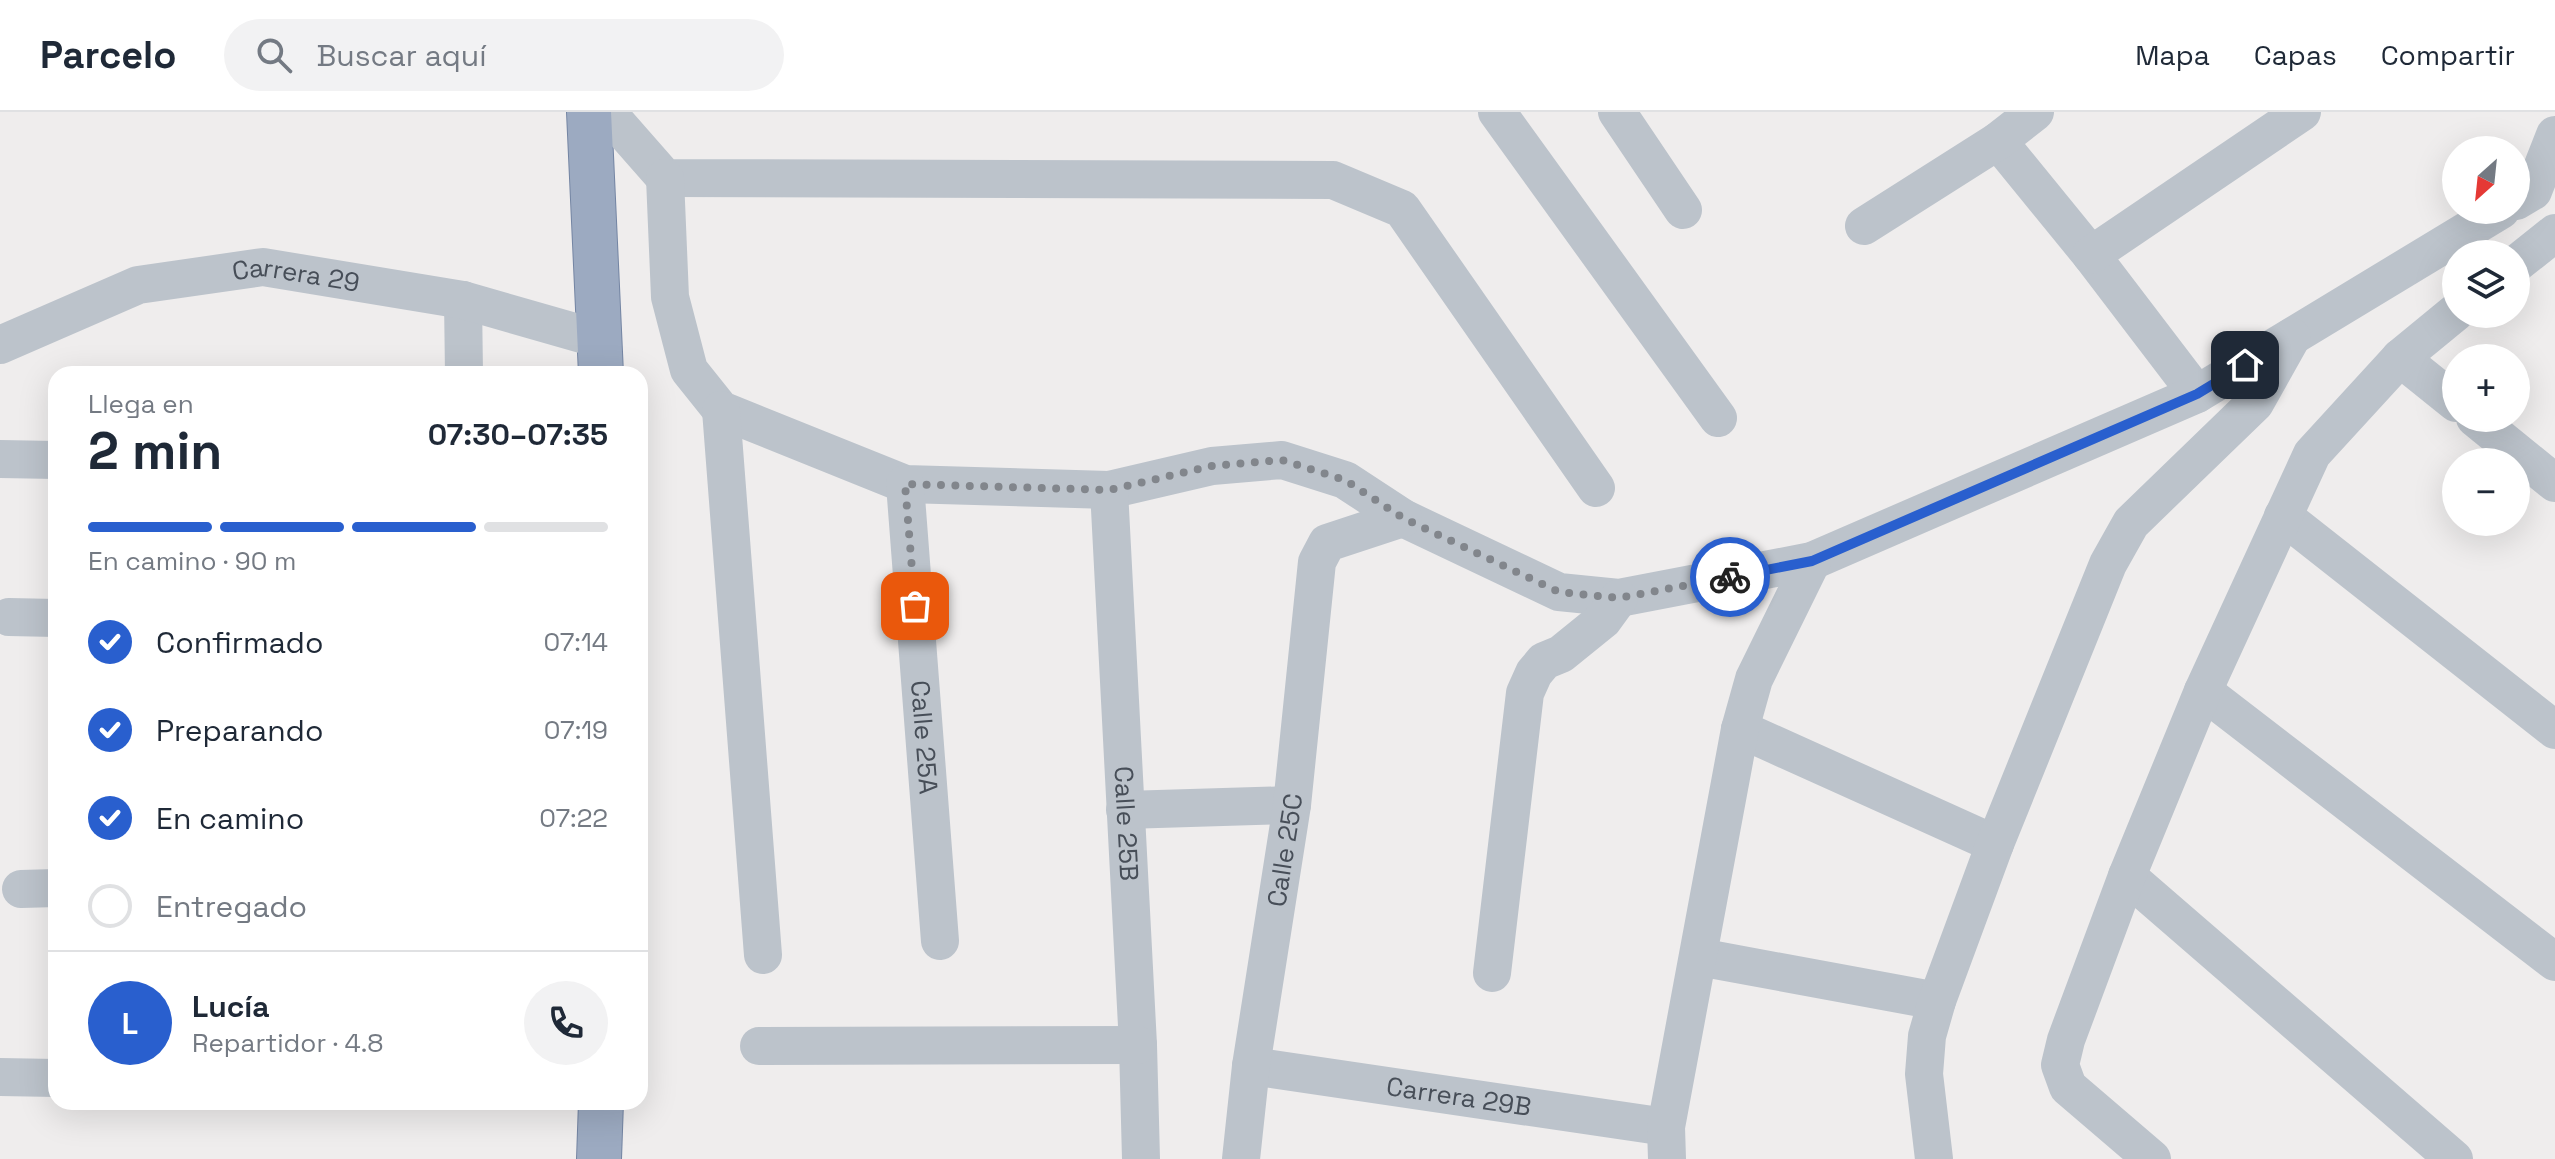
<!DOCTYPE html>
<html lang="es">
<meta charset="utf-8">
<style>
:root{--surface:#fff;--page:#f2f2f3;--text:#1f2937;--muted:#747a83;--line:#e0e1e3;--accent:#295fce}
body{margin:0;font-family:"Space Grotesk",sans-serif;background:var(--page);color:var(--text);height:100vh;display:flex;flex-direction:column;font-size:30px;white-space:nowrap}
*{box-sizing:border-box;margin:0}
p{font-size:26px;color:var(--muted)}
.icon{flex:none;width:44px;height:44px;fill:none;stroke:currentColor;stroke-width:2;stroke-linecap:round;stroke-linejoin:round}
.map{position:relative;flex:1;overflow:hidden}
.panel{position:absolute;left:48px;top:254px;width:600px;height:744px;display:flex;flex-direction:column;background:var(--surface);border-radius:24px;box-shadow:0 8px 32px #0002}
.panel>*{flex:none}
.needle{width:52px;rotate:207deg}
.tools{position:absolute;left:2442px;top:24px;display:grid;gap:16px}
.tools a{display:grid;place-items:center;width:88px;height:88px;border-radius:50%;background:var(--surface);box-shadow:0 8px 32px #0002;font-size:40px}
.pin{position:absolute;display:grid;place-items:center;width:68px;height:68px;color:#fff;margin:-34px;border-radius:16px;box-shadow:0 4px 12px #0006}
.courier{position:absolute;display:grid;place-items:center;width:80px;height:80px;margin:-40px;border:6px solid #295fce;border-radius:50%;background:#fff;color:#222;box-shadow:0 2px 10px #0007}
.summary em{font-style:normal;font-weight:700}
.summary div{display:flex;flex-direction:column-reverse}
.summary{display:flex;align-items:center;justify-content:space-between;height:136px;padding:0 40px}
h1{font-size:52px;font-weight:700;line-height:60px}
.bar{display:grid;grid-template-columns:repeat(4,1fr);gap:12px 8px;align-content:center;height:96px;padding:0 40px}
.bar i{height:10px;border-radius:6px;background:var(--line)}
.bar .current{background:var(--accent)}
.bar p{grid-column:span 4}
.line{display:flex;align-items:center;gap:20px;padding:0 40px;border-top:2px solid var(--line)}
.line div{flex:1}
.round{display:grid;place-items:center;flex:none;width:84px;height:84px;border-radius:42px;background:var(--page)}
ol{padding:0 40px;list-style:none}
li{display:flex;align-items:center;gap:24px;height:88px}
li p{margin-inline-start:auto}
li .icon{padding:8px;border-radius:50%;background:var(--accent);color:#fff;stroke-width:4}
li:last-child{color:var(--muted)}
li i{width:44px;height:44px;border:4px solid var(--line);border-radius:50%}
header{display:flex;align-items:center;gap:48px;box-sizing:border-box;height:112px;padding:0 40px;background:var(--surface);border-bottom:2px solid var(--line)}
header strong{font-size:38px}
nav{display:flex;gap:44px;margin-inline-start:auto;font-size:28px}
.search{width:560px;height:72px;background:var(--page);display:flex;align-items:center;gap:20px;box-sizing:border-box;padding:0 28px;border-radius:44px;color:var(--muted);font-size:30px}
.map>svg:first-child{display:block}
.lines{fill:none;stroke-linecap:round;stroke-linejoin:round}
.trunk-casing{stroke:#7485a3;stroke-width:46}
.minor{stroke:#bcc3cb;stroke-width:38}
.trunk{stroke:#9caac1;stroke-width:44}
.done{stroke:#82868c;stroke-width:8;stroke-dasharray:0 14.4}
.route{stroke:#295fce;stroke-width:10}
.labels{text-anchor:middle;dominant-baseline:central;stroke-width:8;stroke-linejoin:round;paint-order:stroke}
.street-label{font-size:26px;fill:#474e58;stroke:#fff}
</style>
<header>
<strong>Parcelo</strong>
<div class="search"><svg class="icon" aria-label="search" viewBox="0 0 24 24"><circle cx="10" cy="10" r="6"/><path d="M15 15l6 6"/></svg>Buscar aquí</div>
<nav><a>Mapa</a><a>Capas</a><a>Compartir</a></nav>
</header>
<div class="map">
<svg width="2555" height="1047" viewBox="0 0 2555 1047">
<rect width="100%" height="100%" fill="#efeded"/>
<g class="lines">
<defs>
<g id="trunk">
<path d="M589,0L601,262"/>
<path d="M599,1047L601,990"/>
</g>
</defs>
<use href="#trunk" class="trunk-casing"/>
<g class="minor">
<path d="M607,0L665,66L1333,68L1402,97L1596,376"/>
<path d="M1497,0L1718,306"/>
<path d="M1617,0L1683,98"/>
<path d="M1998,29L2091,143L2197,282"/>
<path d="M665,66L670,185L689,258L721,298L905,372L1109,378L1212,354L1282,348L1345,368L1403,406L1559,480L1619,486L1812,449L2197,282L2501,98"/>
<path d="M2516,89L2533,79L2555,23"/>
<path d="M1864,114L1998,29L2035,0"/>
<path d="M2091,143L2302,0"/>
<path d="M2516,152L2555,121"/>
<path d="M463,188L464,262"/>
<path id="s1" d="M0,233L138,173L263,155L463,188L599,227"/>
<path d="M2400,246L2456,291"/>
<path d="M721,298L763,843"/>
<path d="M2475,306L2555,371"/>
<path d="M0,347L56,348"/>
<path id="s2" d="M905,372L940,829"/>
<path id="s3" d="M1109,378L1138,933L1141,1047"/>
<path d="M2283,404L2555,618"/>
<path d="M9,505L56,506"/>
<path d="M2203,579L2555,850"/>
<path d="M1740,617L1995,732"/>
<path d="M1125,698L1292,693"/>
<path d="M2127,764L2454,1047"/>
<path d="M21,777L56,776"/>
<path d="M1699,845L1937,889"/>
<path d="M1492,861L1525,581L1534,561L1544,549L1561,542L1603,508L1619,486"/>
<path d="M759,934L1138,933"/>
<path id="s4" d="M1251,954L1666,1015"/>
<path d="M0,965L56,966"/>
<path id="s5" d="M1241,1047L1251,954L1292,693L1317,450L1327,431L1403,406"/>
<path d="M1667,1047L1666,1015L1740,617L1754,567L1812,449"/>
<path d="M1934,1047L1924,962L1927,924L1937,889L1995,732L2108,452L2131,411L2255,291L2292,225"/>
<path d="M2152,1047L2068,975L2060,953L2066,928L2127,764L2203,579L2312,342L2400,246L2456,200"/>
</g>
<use href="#trunk" class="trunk"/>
</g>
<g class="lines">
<path class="done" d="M915,494L905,372L1109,378L1212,354L1282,348L1345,368L1403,406L1559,480L1619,486L1730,465"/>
<path class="route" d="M1730,465L1812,449L2197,282L2245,253"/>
</g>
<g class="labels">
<g class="street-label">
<text stroke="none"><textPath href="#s1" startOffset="310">Carrera 29</textPath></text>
<text stroke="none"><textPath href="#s2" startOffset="254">Calle 25A</textPath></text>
<text stroke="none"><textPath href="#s3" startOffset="334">Calle 25B</textPath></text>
<text stroke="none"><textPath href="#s5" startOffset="312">Calle 25C</textPath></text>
<text stroke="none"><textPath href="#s4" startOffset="210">Carrera 29B</textPath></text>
</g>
</g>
</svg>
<div class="tools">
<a><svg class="needle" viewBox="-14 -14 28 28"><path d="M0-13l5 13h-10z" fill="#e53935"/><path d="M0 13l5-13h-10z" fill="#747a83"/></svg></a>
<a><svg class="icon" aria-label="layers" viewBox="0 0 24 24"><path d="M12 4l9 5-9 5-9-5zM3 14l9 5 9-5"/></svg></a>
<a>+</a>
<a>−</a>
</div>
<div class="pin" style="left:915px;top:494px;background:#ea580c"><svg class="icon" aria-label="bag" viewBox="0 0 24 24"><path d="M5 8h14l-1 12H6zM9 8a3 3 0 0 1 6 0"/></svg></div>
<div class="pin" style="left:2245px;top:253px;background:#1f2937"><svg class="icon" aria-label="home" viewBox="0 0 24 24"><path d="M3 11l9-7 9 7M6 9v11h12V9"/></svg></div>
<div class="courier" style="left:1730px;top:465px"><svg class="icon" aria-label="bike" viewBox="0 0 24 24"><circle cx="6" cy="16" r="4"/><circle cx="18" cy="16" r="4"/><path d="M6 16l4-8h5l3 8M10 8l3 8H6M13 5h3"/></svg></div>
<section class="panel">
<div class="summary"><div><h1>2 min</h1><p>Llega en</p></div><em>07:30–07:35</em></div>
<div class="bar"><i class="current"></i><i class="current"></i><i class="current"></i><i></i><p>En camino · 90 m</p></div>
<ol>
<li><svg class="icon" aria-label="check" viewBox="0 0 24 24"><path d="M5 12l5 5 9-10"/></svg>Confirmado<p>07:14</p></li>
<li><svg class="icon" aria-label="check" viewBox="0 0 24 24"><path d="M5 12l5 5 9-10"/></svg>Preparando<p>07:19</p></li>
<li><svg class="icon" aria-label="check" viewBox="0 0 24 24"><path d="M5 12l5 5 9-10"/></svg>En camino<p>07:22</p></li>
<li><i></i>Entregado</li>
</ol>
<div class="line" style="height:144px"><b class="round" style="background:var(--accent);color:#fff">L</b><div><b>Lucía</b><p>Repartidor · 4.8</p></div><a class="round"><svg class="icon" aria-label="phone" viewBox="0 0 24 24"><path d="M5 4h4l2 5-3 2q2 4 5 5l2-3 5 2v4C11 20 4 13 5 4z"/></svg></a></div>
</section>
</div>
